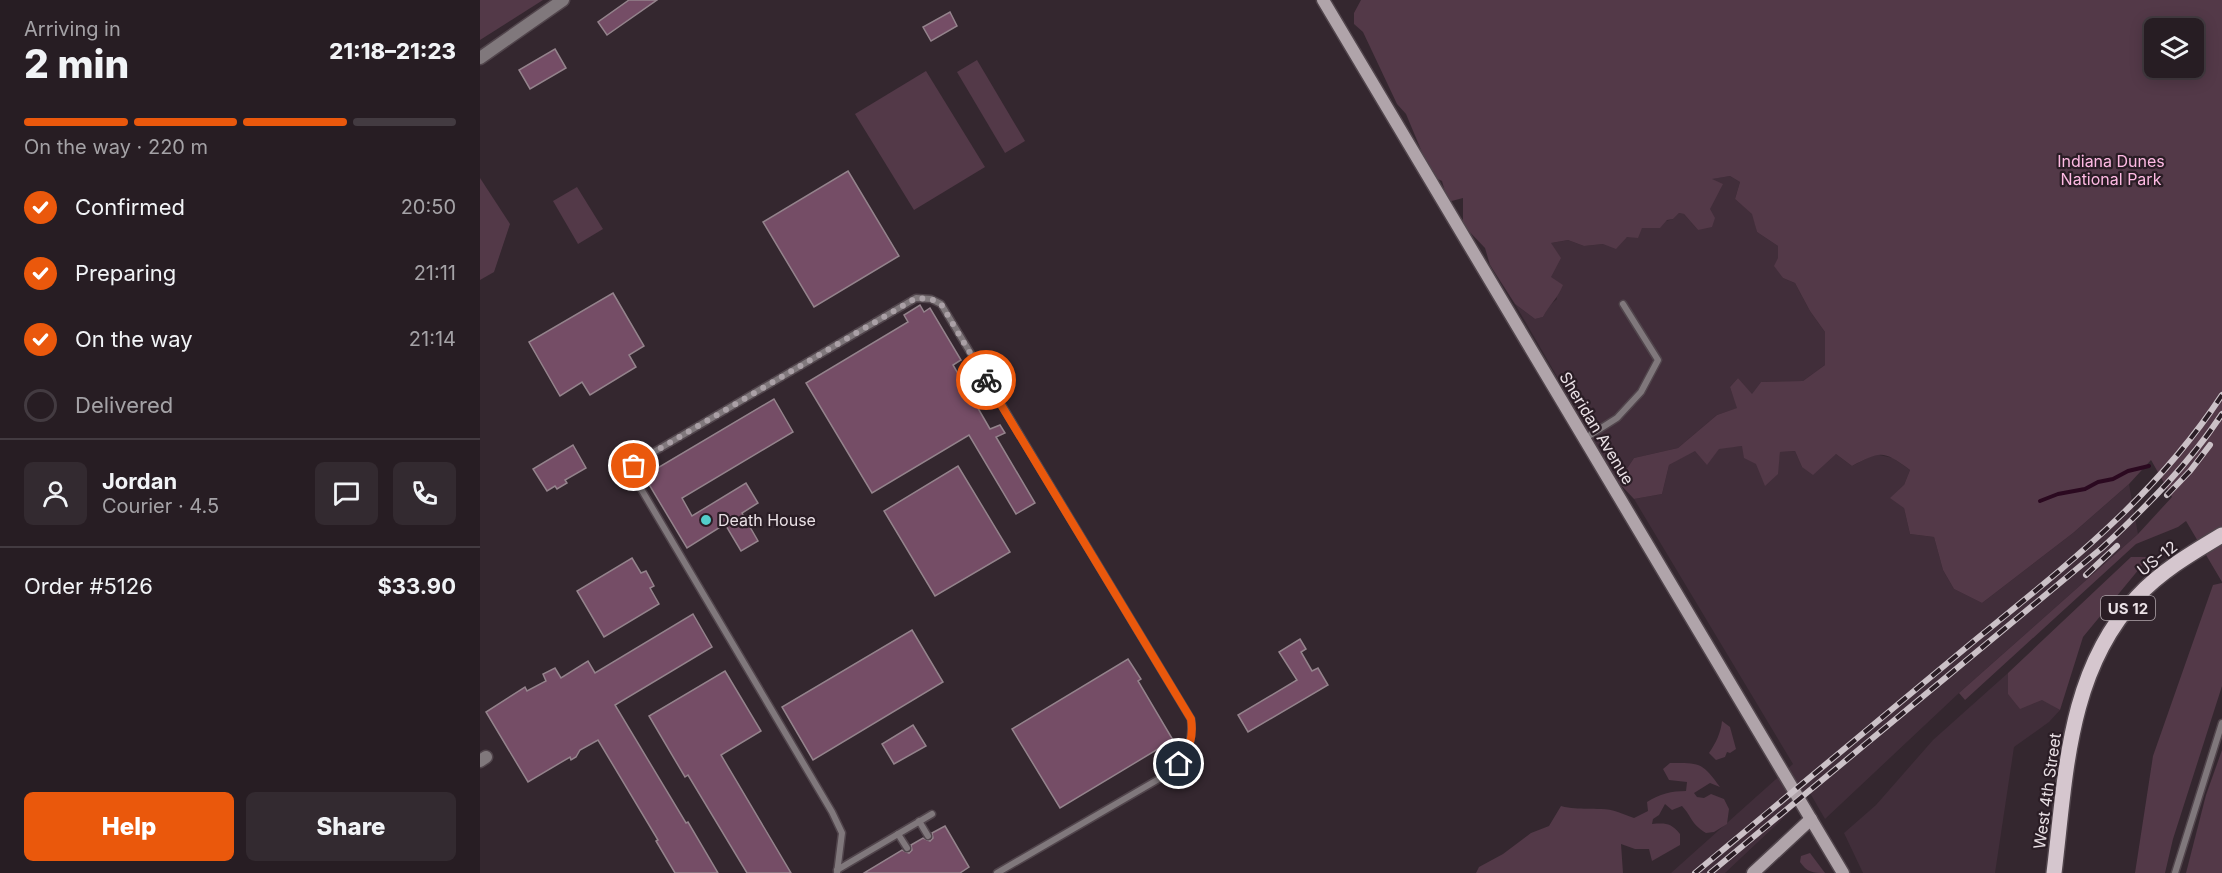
<!DOCTYPE html>
<meta charset="utf-8">
<style>
:root{--surface:#271d23;--page:#332a30;--text:#f1f3f6;--muted:#a4a2a6;--line:#433b41;--accent:#ea580c}
body{margin:0;font-family:Inter,sans-serif;background:var(--page);color:var(--text);height:100vh;display:flex;flex-direction:column;font-size:22px;white-space:nowrap}
*{box-sizing:border-box;margin:0}
p{font-size:20px;color:var(--muted)}
.icon{flex:none;width:33px;height:33px;fill:none;stroke:currentColor;stroke-width:2;stroke-linecap:round;stroke-linejoin:round}
.map{position:relative;flex:1;overflow:hidden}
.details{display:flex;flex-direction:column;background:var(--surface);width:480px}
.details>*{flex:none}
.fabs{position:absolute;left:1664px;top:18px;display:grid;gap:12px}
.fabs a{display:grid;place-items:center;width:60px;height:60px;border-radius:9px;background:var(--surface);box-shadow:0 3px 15px #0003,0 0 0 2px var(--line);font-size:30px}
.pin{position:absolute;display:grid;place-items:center;width:51px;height:51px;color:#fff;margin:-26px;border:3px solid #fff;border-radius:50%;box-shadow:0 2px 6px #0007}
.courier{position:absolute;display:grid;place-items:center;width:60px;height:60px;margin:-30px;border:4px solid #ea580c;border-radius:50%;background:#fff;color:#222;box-shadow:0 2px 8px #0007}
.summary em{font-style:normal;font-weight:800}
.summary div{display:flex;flex-direction:column-reverse}
.summary{display:flex;align-items:center;justify-content:space-between;height:102px;padding:0 24px}
h1{font-size:39px;font-weight:800;line-height:45px}
.bar{display:grid;grid-template-columns:repeat(4,1fr);gap:9px 6px;align-content:center;height:72px;padding:0 24px}
.bar i{height:8px;border-radius:4px;background:var(--line)}
.bar .selected{background:var(--accent)}
.bar p{grid-column:span 4}
.line{display:flex;align-items:center;gap:15px;padding:0 24px;border-top:2px solid var(--line)}
.line div{flex:1}
.round{display:grid;place-items:center;flex:none;width:63px;height:63px;border-radius:9px;background:var(--page)}
ol{padding:0 24px;list-style:none}
li{display:flex;align-items:center;gap:18px;height:66px}
li p{margin-inline-start:auto}
li .icon{padding:6px;border-radius:50%;background:var(--accent);color:#fff;stroke-width:4}
li:last-child{color:var(--muted)}
li i{width:33px;height:33px;border:3px solid var(--line);border-radius:50%}
.button{display:flex;gap:12px;margin-top:auto;padding:12px 24px}
.button a{flex:1;height:69px;border-radius:9px;background:var(--accent);color:#fff;font-size:24px;font-weight:800;line-height:69px;text-align:center}
.button a+a{background:var(--page);color:var(--text)}
main{display:flex;flex:1;min-height:0}
.map>svg:first-child{display:block}
.built{fill:#412e3a}
.green{fill:#533948;fill-rule:evenodd}
.lines{fill:none;stroke-linecap:round;stroke-linejoin:round}
.stream{stroke:#2b0920;stroke-width:4}
.building{fill:#754d66;stroke:#94838c;stroke-width:1.5}
.lane-casing{stroke:#51454c;stroke-width:9}
.street-casing{stroke:#51454c;stroke-width:15}
.secondary-casing{stroke:#51454c;stroke-width:15}
.primary-casing{stroke:#51454c;stroke-width:18}
.lane{stroke:#80787c;stroke-width:6}
.street{stroke:#80787c;stroke-width:12}
.secondary{stroke:#b0a4aa;stroke-width:12}
.primary{stroke:#d5c6ce;stroke-width:15}
.rail-casing{stroke:#cbc1c7;stroke-width:6}
.rail{stroke:#2a1d25;stroke-width:4;stroke-dasharray:11;stroke-linecap:butt}
.done{stroke:#aaa0a6;stroke-width:6;stroke-dasharray:0 10.8}
.route{stroke:#ea580c;stroke-width:8}
.poi-dot{fill:#53cdca;stroke:#2a1d25;stroke-width:2}
.labels{text-anchor:middle;dominant-baseline:central;stroke-width:4.5;stroke-linejoin:round;paint-order:stroke}
.shield{fill:#2a1d25;stroke:#b0a6ac;stroke-width:1.5}
.shield-label{font-size:15px;font-weight:bold;fill:#eae1e6}
.park-label{font-size:16px;fill:#febae3;stroke:#2a1d25}
.street-label{font-size:16px;fill:#eae1e6;stroke:#2a1d25}
.poi-label{font-size:16px;fill:#eae1e6;stroke:#2a1d25;text-anchor:start}
</style>
<main>
<section class="details">
<div class="summary"><div><h1>2 min</h1><p>Arriving in</p></div><em>21:18–21:23</em></div>
<div class="bar"><i class="selected"></i><i class="selected"></i><i class="selected"></i><i></i><p>On the way · 220 m</p></div>
<ol>
<li><svg class="icon" aria-label="check" viewBox="0 0 24 24"><path d="M5 12l5 5 9-10"/></svg>Confirmed<p>20:50</p></li>
<li><svg class="icon" aria-label="check" viewBox="0 0 24 24"><path d="M5 12l5 5 9-10"/></svg>Preparing<p>21:11</p></li>
<li><svg class="icon" aria-label="check" viewBox="0 0 24 24"><path d="M5 12l5 5 9-10"/></svg>On the way<p>21:14</p></li>
<li><i></i>Delivered</li>
</ol>
<div class="line" style="height:108px"><a class="round"><svg class="icon" aria-label="person" viewBox="0 0 24 24"><circle cx="12" cy="8" r="4"/><path d="M4 21q1-7 8-7t8 7"/></svg></a><div><b>Jordan</b><p>Courier · 4.5</p></div><a class="round"><svg class="icon" aria-label="chat" viewBox="0 0 24 24"><path d="M4 5h16v11H9l-5 4z"/></svg></a><a class="round"><svg class="icon" aria-label="phone" viewBox="0 0 24 24"><path d="M5 4h4l2 5-3 2q2 4 5 5l2-3 5 2v4C11 20 4 13 5 4z"/></svg></a></div>
<div class="line" style="height:78px"><div>Order #5126</div><b>$33.90</b></div>
<div class="button"><a>Help</a><a>Share</a></div>
</section>
<div class="map">
<svg width="1742" height="873" viewBox="0 0 1742 873">
<rect width="100%" height="100%" fill="#34272f"/>
<g class="built">
<path d="M1250,176L1260,182L1255,199L1273,214L1277,232L1298,246V258L1303,278L1315,283L1330,311L1345,332V365L1323,381L1281,382L1272,395L1258,378L1250,387L1258,408L1237,415L1198,448L1154,458L1138,482L1035,304L1055,319L1063,317L1068,307L1077,299L1070,277L1071,243L1088,240L1104,246L1123,244L1147,237L1162,228L1193,219L1199,213L1204,214L1218,230L1230,209V179Z"/>
<path d="M1262,446L1297,474L1300,452L1315,451L1322,467L1356,454L1372,466L1395,454L1413,458L1430,470L1424,485V508L1430,534L1454,537L1463,570L1474,589L1502,603L1593,533L1649,484L1658,534L1479,693L1345,819L1330,793L1245,873H1191L1313,764L1154,499L1182,494L1189,465L1215,450Z"/>
<path d="M1528,673V694L1562,699L1580,710L1569,722L1534,747L1515,873H1383L1364,833L1396,805L1453,740Z"/>
</g>
<g class="green">
<path d="M0,0H63L0,40Z"/>
<path d="M881,0H1742V582L1706,521L1698,527L1656,544L1485,700L1479,693L1658,534L1692,497L1671,460L1649,484L1593,533L1502,603L1474,589L1463,570L1454,537L1430,534L1424,508L1410,498L1424,485L1430,470C1403,450 1401,451 1372,466L1356,454L1333,475L1322,467L1315,451L1300,452L1298,474L1285,486L1276,464L1264,458L1262,446L1239,449L1227,465L1215,451L1189,465L1182,494L1154,499L1138,482L1154,458L1198,448L1237,415L1257,408L1250,387L1258,378L1272,394L1281,382L1323,381L1345,365V332L1330,311L1315,283L1303,278L1294,266L1298,258V246L1277,232L1272,214L1255,199L1260,182L1250,176L1232,179L1243,184L1230,209L1235,218L1232,227L1218,230L1204,214L1199,213L1193,219L1187,220L1180,228H1162L1158,238L1147,237L1136,249L1123,244L1104,246L1088,240L1071,243L1081,258L1071,277L1083,285C1078,298 1069,305 1063,317L1055,319L1035,304L1010,265L1005,248L983,225V198L968,202L962,181L952,176L926,114L917,104L883,32L874,24V13ZM1674,28H1713V68H1674Z"/>
<path d="M497,60L545,141L525,153L477,72Z"/>
<path d="M446,71L505,167L434,210L375,114Z"/>
<path d="M0,178L30,224L14,272L0,280Z"/>
<path d="M97,187L123,229L98,244L73,201Z"/>
<path d="M1651,557H1669L1603,637L1580,710L1562,700L1540,709L1528,694V673Z"/>
<path d="M1742,583V686L1693,839L1685,873H1655L1673,756L1733,585Z"/>
<path d="M1242,721L1250,727L1256,749L1250,753L1247,752L1245,757L1236,760L1229,753C1236,743 1241,732 1242,721Z"/>
<path d="M1742,750V873H1706L1726,795Z"/>
<path d="M1190,763C1220,763 1222,762 1240,787L1230,783L1214,793L1217,797L1224,798L1231,794L1244,799L1249,809L1247,824L1234,832L1226,833C1210,823 1213,818 1202,806L1192,810L1185,804L1179,815L1173,819L1172,824C1186,823 1191,823 1200,834V845L1172,861L1169,849H1155L1141,844L1143,873H996L999,867L1023,854L1051,833L1069,826L1081,806C1096,810 1106,808 1121,809C1133,809 1143,814 1154,818L1168,811L1167,802C1179,794 1192,791 1206,791L1207,782L1189,780L1183,769Z"/>
<path d="M1330,853L1345,873C1332,873 1327,872 1320,862L1321,856Z"/>
</g>
<g class="lines">
<path class="stream" d="M1560,501L1578,494L1605,489L1618,482L1633,479L1648,471L1669,466"/>
</g>
<g class="building">
<path d="M149,0H177L127,35L118,22Z"/>
<path d="M470,12L477,26L451,41L443,27Z"/>
<path d="M75,49L86,68L50,89L39,70Z"/>
<path d="M368,171L419,256L334,307L283,222Z"/>
<path d="M133,293L164,346L149,355L156,367L110,395L102,382L80,396L49,342Z"/>
<path d="M440,305L444,312L450,308L481,360L473,365L510,429L520,425L525,433L516,437L555,503L536,514L489,435L392,493L326,383L428,322L424,315Z"/>
<path d="M294,399L313,432L202,498L212,516L266,483L278,503L262,513L278,541L261,551L245,524L207,548L164,476Z"/>
<path d="M93,445L106,468L85,480L87,483L77,489L75,486L67,491L53,469Z"/>
<path d="M478,466L530,552L455,596L404,511Z"/>
<path d="M152,558L161,573L166,571L174,586L170,588L179,604L124,637L97,591Z"/>
<path d="M213,614L232,647L135,705L206,823L208,822L238,873H195L176,841L178,840L118,740L100,750L96,757L91,760L90,757L48,782L6,712L45,687L47,691L66,681L63,674L75,668L81,678L108,661L115,673Z"/>
<path d="M432,630L463,682L333,760L302,707Z"/>
<path d="M820,639L826,649L821,652L832,671L838,668L848,685L768,732L758,715L817,680L799,652Z"/>
<path d="M648,659L661,679L658,681L693,740L580,808L532,729Z"/>
<path d="M245,671L281,731L241,755L311,873H267L208,775L205,777L169,716Z"/>
<path d="M433,725L446,746L414,764L402,744Z"/>
<path d="M465,826L489,867L480,873H384L422,850L429,853L432,850L431,845L443,838L450,841L453,838L452,833Z"/>
</g>
<g class="lines">
<defs>
<g id="lane">
<path d="M1104,439L1137,418L1161,392L1178,360L1143,304"/>
<path d="M439,821L448,836"/>
<path d="M418,834L427,848"/>
<path d="M357,870L452,814"/>
<path d="M357,873L362,833L352,812L154,477L155,466L162,459L436,298L451,299L461,304L711,719C714,745 704,760 684,776L517,873"/>
<path d="M1695,873L1742,723"/>
</g>
<g id="street">
<path d="M0,58L83,0"/>
<path d="M0,761L6,757"/>
</g>
<g id="secondary">
<path d="M843,0L1363,873"/>
<path d="M1273,873L1331,819"/>
</g>
<path id="primary" d="M1574,873C1586,776 1587,672 1657,597C1681,571 1712,553 1742,535"/>
</defs>
<use href="#lane" class="lane-casing"/>
<use href="#street" class="street-casing"/>
<use href="#secondary" class="secondary-casing"/>
<use href="#primary" class="primary-casing"/>
<use href="#lane" class="lane"/>
<use href="#street" class="street"/>
<use href="#secondary" class="secondary"/>
<use href="#primary" class="primary"/>
<defs>
<g id="rail">
<path d="M1687,495L1710,471L1730,445"/>
<path d="M1606,575L1637,546"/>
<path d="M1215,873C1306,797 1397,722 1488,646C1584,567 1672,501 1742,395"/>
<path d="M1230,873L1622,548C1666,507 1709,464 1742,414"/>
</g>
</defs>
<use href="#rail" class="rail-casing"/>
<use href="#rail" class="rail"/>
</g>
<g class="lines">
<path class="done" d="M154,466L162,459L436,298L451,299L461,304L506,380"/>
<path class="route" d="M506,380L711,719C714,738 709,749 699,764"/>
</g>
<circle class="poi-dot" cx="226" cy="520" r="6"/>
<g class="labels">
<rect class="shield" x="1621" y="596" width="54" height="24" rx="4.5"/>
<g class="shield-label">
<text x="1648" y="608">US 12</text>
</g>
<g class="park-label">
<text x="1631" y="161">Indiana Dunes<tspan x="1631" dy="18">National Park</tspan></text>
</g>
<g class="street-label">
<text transform="translate(1117 428) rotate(59)">Sheridan Avenue</text>
<text transform="translate(1677 558) rotate(-38)">US-12</text>
<text transform="translate(1567 791) rotate(-82)">West 4th Street</text>
</g>
<g class="poi-label">
<text x="238" y="520">Death House</text>
</g>
</g>
</svg>
<div class="fabs">
<a><svg class="icon" aria-label="layers" viewBox="0 0 24 24"><path d="M12 4l9 5-9 5-9-5zM3 14l9 5 9-5"/></svg></a>
</div>
<div class="pin" style="left:154px;top:466px;background:#ea580c"><svg class="icon" aria-label="bag" viewBox="0 0 24 24"><path d="M5 8h14l-1 12H6zM9 8a3 3 0 0 1 6 0"/></svg></div>
<div class="pin" style="left:699px;top:764px;background:#1f2937"><svg class="icon" aria-label="home" viewBox="0 0 24 24"><path d="M3 11l9-7 9 7M6 9v11h12V9"/></svg></div>
<div class="courier" style="left:506px;top:380px"><svg class="icon" aria-label="bike" viewBox="0 0 24 24"><circle cx="6" cy="16" r="4"/><circle cx="18" cy="16" r="4"/><path d="M6 16l4-8h5l3 8M10 8l3 8H6M13 5h3"/></svg></div>
</div>
</main>
